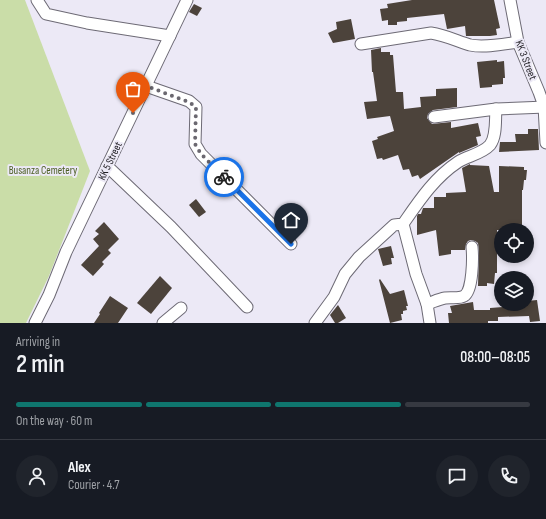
<!DOCTYPE html>
<meta charset="utf-8">
<style>
:root{--surface:#171b24;--page:#20242c;--text:#f1f3f6;--muted:#9ea1a6;--line:#363941;--accent:#0f766e}
body{margin:0;font-family:"Sofia Sans Condensed",sans-serif;background:var(--page);color:var(--text);height:100vh;display:flex;flex-direction:column;font-size:15px;white-space:nowrap}
*{box-sizing:border-box;margin:0}
p{font-size:13px;color:var(--muted)}
.icon{flex:none;width:22px;height:22px;fill:none;stroke:currentColor;stroke-width:2;stroke-linecap:round;stroke-linejoin:round}
.map{position:relative;height:323px;overflow:hidden}
.side{display:flex;flex-direction:column;background:var(--surface);flex:1}
.side>*{flex:none}
.controls{position:absolute;left:494px;top:223px;display:grid;gap:8px}
.controls a{display:grid;place-items:center;width:40px;height:40px;border-radius:50%;background:var(--surface);box-shadow:0 2px 6px #0003;font-size:20px}
.pin{position:absolute;display:grid;place-items:center;width:34px;height:34px;color:#fff;margin:-41px -17px;border-radius:50% 50% 50% 0;rotate:-45deg;box-shadow:0 0 4px #0007}
.pin .icon{rotate:45deg}
.courier{position:absolute;display:grid;place-items:center;width:40px;height:40px;margin:-20px;border:3px solid #1a73e8;border-radius:50%;background:#fff;color:#222;box-shadow:0 1px 5px #0007}
.head em{font-style:normal;font-weight:600}
.head div{display:flex;flex-direction:column-reverse}
.head{display:flex;align-items:center;justify-content:space-between;height:68px;padding:0 16px}
h1{font-size:26px;font-weight:600;line-height:30px}
.bar{display:grid;grid-template-columns:repeat(4,1fr);gap:6px 4px;align-content:center;height:48px;padding:0 16px}
.bar i{height:5px;border-radius:3px;background:var(--line)}
.bar .active{background:var(--accent)}
.bar p{grid-column:span 4}
.line{display:flex;align-items:center;gap:10px;padding:0 16px;border-top:1px solid var(--line)}
.line div{flex:1}
.round{display:grid;place-items:center;flex:none;width:42px;height:42px;border-radius:21px;background:var(--page)}
.map>svg:first-child{display:block}
.green{fill:#cadda8}
.building{fill:#4c433b}
.lines{fill:none;stroke-linecap:round;stroke-linejoin:round}
.minor-casing{stroke:#6d6a75;stroke-width:13}
.minor{stroke:#fff;stroke-width:11}
.done{stroke:#6b6870;stroke-width:4;stroke-dasharray:0 7.2}
.route{stroke:#1a73e8;stroke-width:5}
.labels{text-anchor:middle;dominant-baseline:central;stroke-width:4;stroke-linejoin:round;paint-order:stroke}
.street-label{font-size:11px;fill:#252328;stroke:#ece9f6}
.park-label{font-size:11px;fill:#4b5d23;stroke:#ece9f6}
</style>
<div class="map">
<svg width="546" height="323" viewBox="0 0 546 323">
<rect width="100%" height="100%" fill="#ece9f6"/>
<path class="green" d="M0,0H25L90,171L49,276L26,323H0Z"/>
<g class="building">
<path d="M412,0H494L500,28L496,29L497,35L490,36H466L465,26L447,29L444,14L407,18V21L397,22V25H388V20L382,21L380,9L388,8L387,4Z"/>
<path d="M194,4L202,8L197,16L189,12Z"/>
<path d="M351,19L355,39L333,43L328,33L337,29L336,22Z"/>
<path d="M381,48V52H390V55H393L396,92H403L404,109L421,107L420,97L436,96V89L457,88V107L433,110L428,114L427,118L432,124L451,122V128L478,123L481,136L476,137L478,145L459,153V152L420,179L418,175L412,177L409,169L403,170L398,155L383,160L382,158L377,159L372,141L378,139L377,137L394,131L390,116L367,119L364,102L377,101L373,72H372L371,50Z"/>
<path d="M497,60V62L504,61L505,78H503V84L492,85V87L480,88L477,62Z"/>
<path d="M528,129H538L539,150L499,152L500,142H516L515,134H528Z"/>
<path d="M470,164V165L489,166L494,192H499V166L524,167V170H527L526,180H524L523,190H522V230H497V273H495L494,284L487,283V286H478L479,251L478,243L475,241L471,240L468,241L466,244L465,250H451V254L439,256L436,230L417,235V216L418,214H421L423,208H434V197H446V193L466,192L462,168Z"/>
<path d="M196,199L206,212L199,217L189,205Z"/>
<path d="M104,222L119,239L108,250L111,253L102,262L104,264L93,276L81,265L99,246L93,239L99,234L95,231Z"/>
<path d="M391,246L394,258H391L392,264L383,266L378,249Z"/>
<path d="M160,276L172,288L151,314L137,303Z"/>
<path d="M380,279L390,294L404,290L408,306H406L407,310L403,311V314H401L402,320L390,323L379,280Z"/>
<path d="M110,296L128,308L118,323H94L100,314L99,313Z"/>
<path d="M537,300L540,321L530,322L529,316L498,317V321H488V323H449L448,313H452L450,306L473,302L474,310H490V308L503,307V304H527V301Z"/>
<path d="M338,305L346,318L338,323H335L330,315Z"/>
</g>
<g class="lines">
<defs>
<g id="minor">
<path d="M37,0L46,14L87,23L170,36"/>
<path d="M510,0L518,42L539,92L544,106L546,143"/>
<path d="M361,44L431,33C445,35 457,41 470,45C485,48 504,44 518,42"/>
<path d="M146,86L189,101L196,107L195,144L201,154L291,244"/>
<path d="M434,117L496,109L546,107"/>
<path d="M107,166L171,227L247,307"/>
<path d="M403,224L416,274L427,304L430,323"/>
<path d="M427,304C433,302 439,299 445,298C451,297 459,299 464,296C473,291 473,257 472,247"/>
<path d="M35,323L49,295L66,252L187,0"/>
<path d="M163,323L181,308"/>
<path d="M315,323L334,297L345,274L359,257L394,225L403,224C419,201 434,178 458,162C467,156 482,154 490,145C497,136 495,119 496,109"/>
</g>
</defs>
<use href="#minor" class="minor-casing"/>
<use href="#minor" class="minor"/>
</g>
<g class="lines">
<path class="done" d="M133,113L146,86L189,102L196,107L195,144L201,154L224,177"/>
<path class="route" d="M224,177L291,244"/>
</g>
<g class="labels">
<g class="street-label">
<text transform="translate(526 60) rotate(69)">KK 3 Street</text>
<text transform="translate(110 161) rotate(-64)">KK 5 Street</text>
</g>
<g class="park-label">
<text x="43" y="170">Busanza Cemetery</text>
</g>
</g>
</svg>
<div class="controls">
<a><svg class="icon" aria-label="locate" viewBox="0 0 24 24"><circle cx="12" cy="12" r="6"/><path d="M12 2v4M12 18v4M2 12h4M18 12h4"/></svg></a>
<a><svg class="icon" aria-label="layers" viewBox="0 0 24 24"><path d="M12 4l9 5-9 5-9-5zM3 14l9 5 9-5"/></svg></a>
</div>
<div class="pin" style="left:133px;top:113px;background:#ea580c"><svg class="icon" aria-label="bag" viewBox="0 0 24 24"><path d="M5 8h14l-1 12H6zM9 8a3 3 0 0 1 6 0"/></svg></div>
<div class="pin" style="left:291px;top:244px;background:#1f2937"><svg class="icon" aria-label="home" viewBox="0 0 24 24"><path d="M3 11l9-7 9 7M6 9v11h12V9"/></svg></div>
<div class="courier" style="left:224px;top:177px"><svg class="icon" aria-label="bike" viewBox="0 0 24 24"><circle cx="6" cy="16" r="4"/><circle cx="18" cy="16" r="4"/><path d="M6 16l4-8h5l3 8M10 8l3 8H6M13 5h3"/></svg></div>
</div>
<section class="side">
<div class="head"><div><h1>2 min</h1><p>Arriving in</p></div><em>08:00–08:05</em></div>
<div class="bar"><i class="active"></i><i class="active"></i><i class="active"></i><i></i><p>On the way · 60 m</p></div>
<div class="line" style="height:72px"><a class="round"><svg class="icon" aria-label="person" viewBox="0 0 24 24"><circle cx="12" cy="8" r="4"/><path d="M4 21q1-7 8-7t8 7"/></svg></a><div><b>Alex</b><p>Courier · 4.7</p></div><a class="round"><svg class="icon" aria-label="chat" viewBox="0 0 24 24"><path d="M4 5h16v11H9l-5 4z"/></svg></a><a class="round"><svg class="icon" aria-label="phone" viewBox="0 0 24 24"><path d="M5 4h4l2 5-3 2q2 4 5 5l2-3 5 2v4C11 20 4 13 5 4z"/></svg></a></div>
</section>
